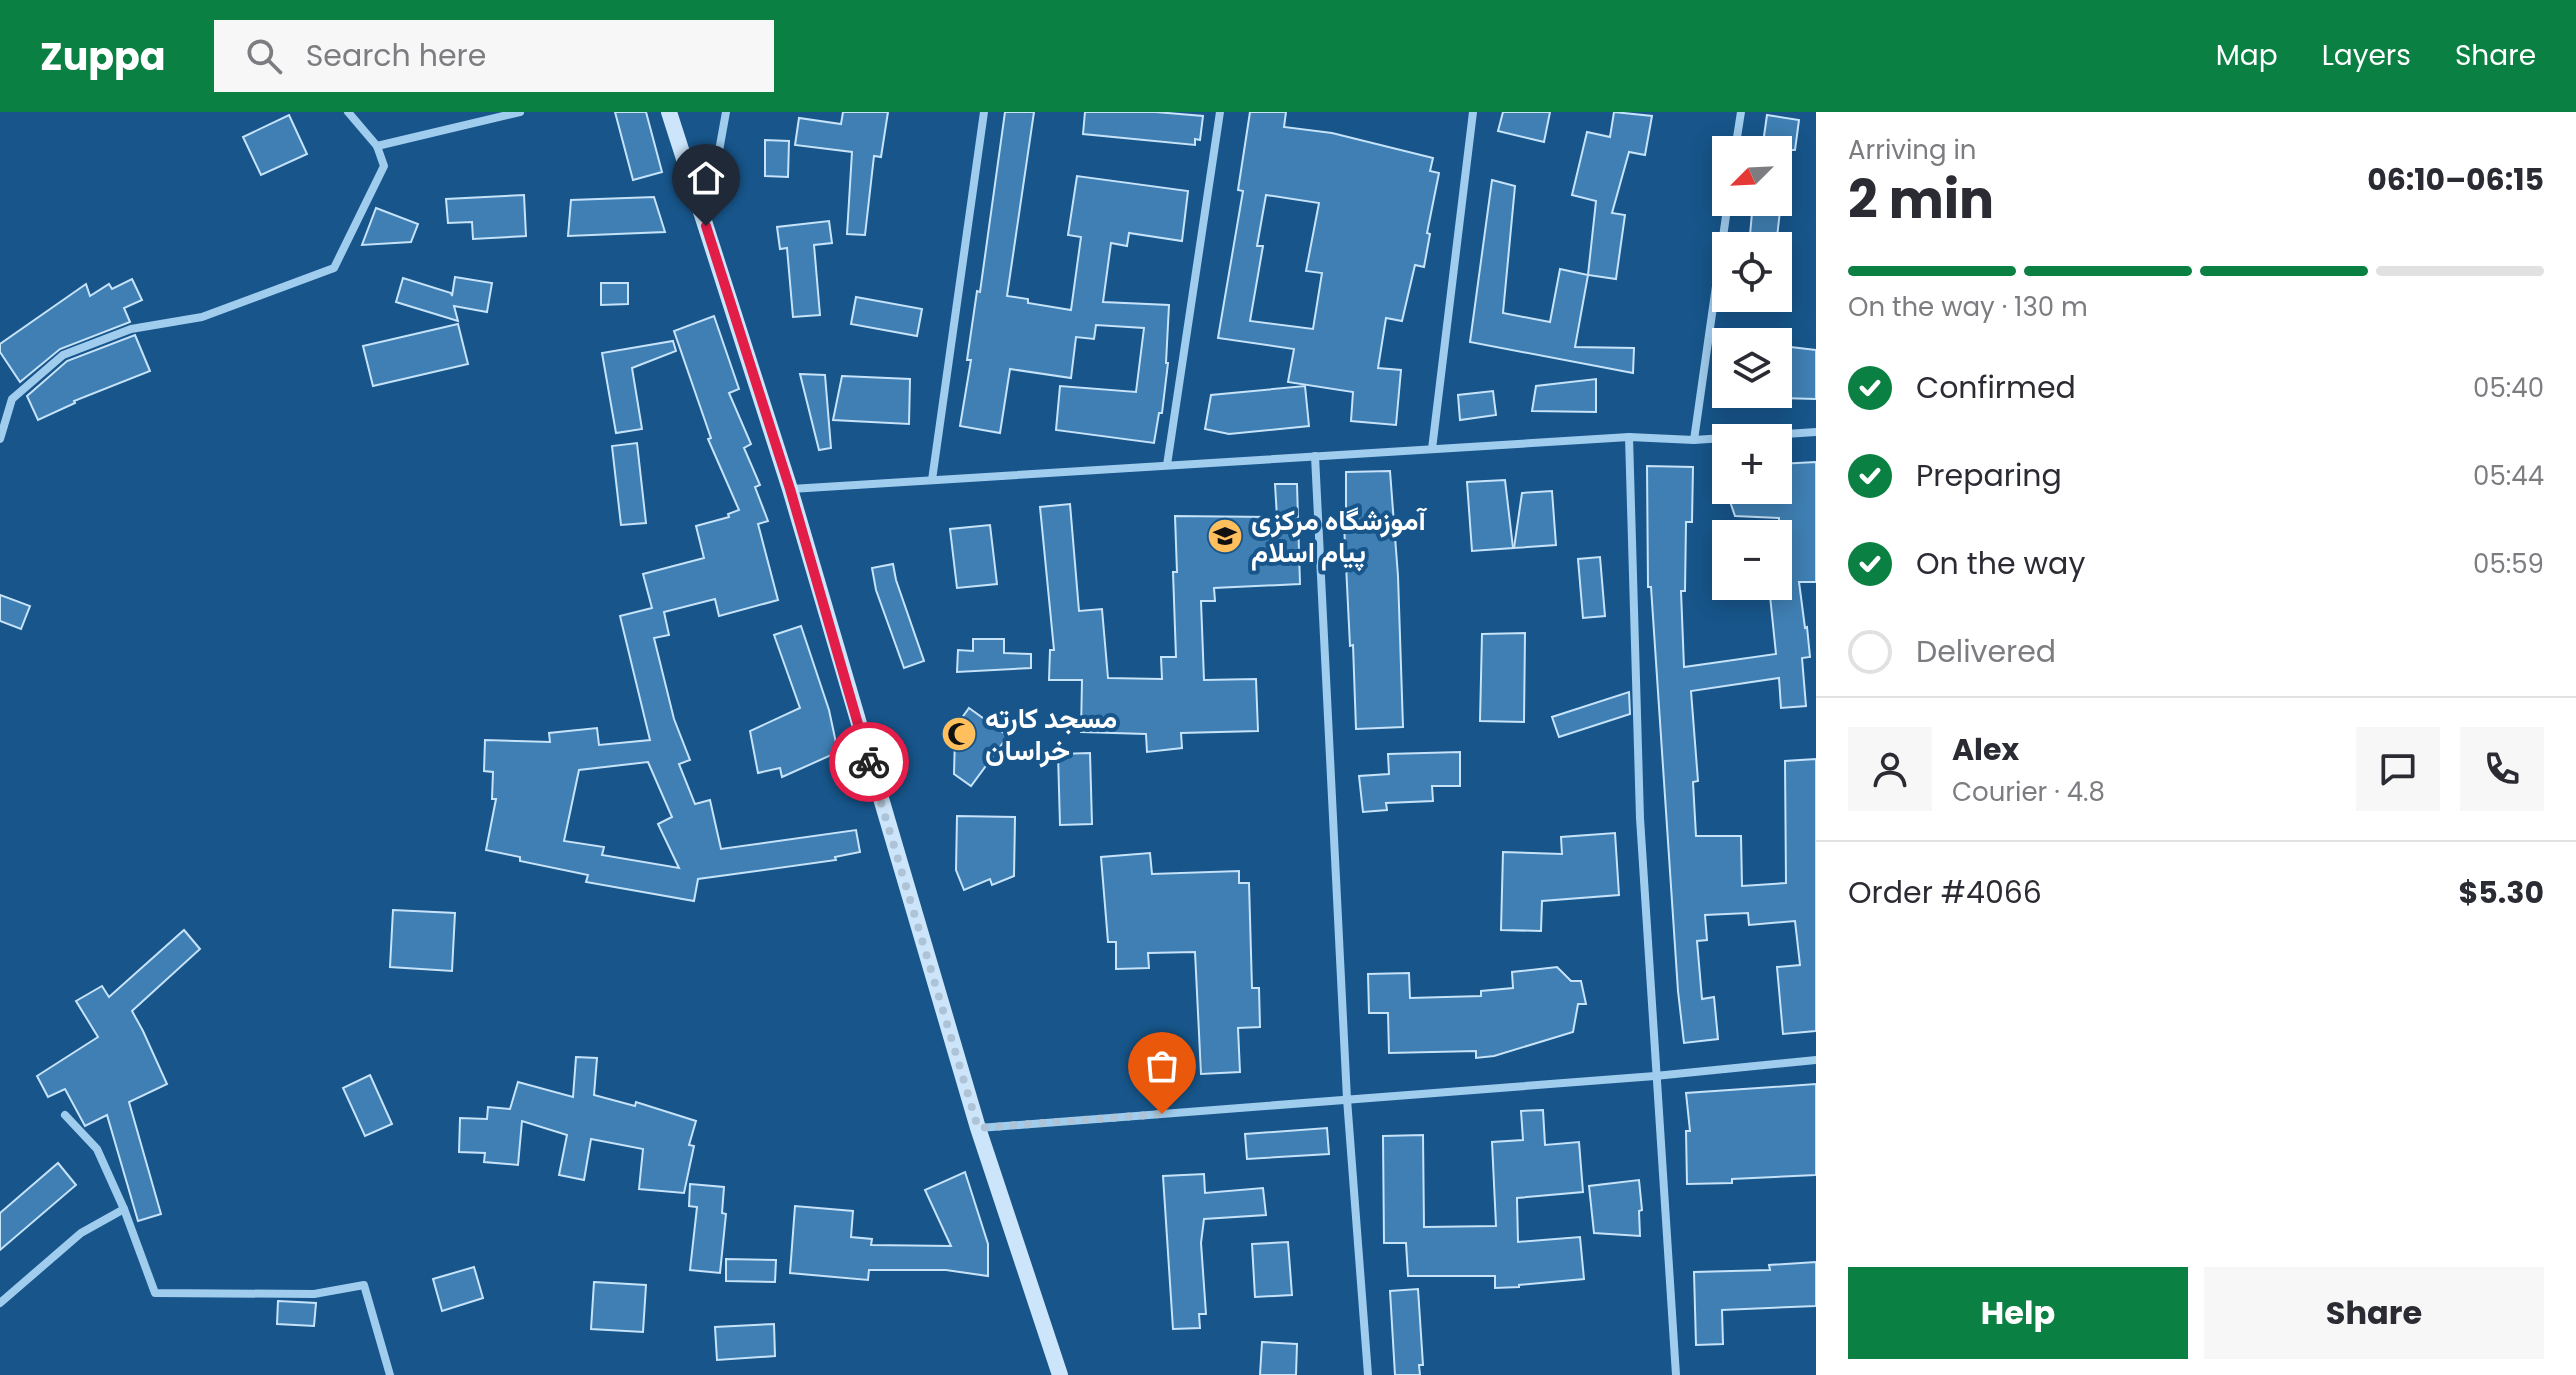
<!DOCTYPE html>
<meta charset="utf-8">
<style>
:root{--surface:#fff;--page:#f7f7f7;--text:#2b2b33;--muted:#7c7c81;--line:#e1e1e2;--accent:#0b8043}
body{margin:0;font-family:Poppins,Vazirmatn,sans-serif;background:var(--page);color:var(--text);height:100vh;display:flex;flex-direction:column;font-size:30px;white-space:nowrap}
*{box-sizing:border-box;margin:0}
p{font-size:26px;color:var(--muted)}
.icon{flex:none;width:44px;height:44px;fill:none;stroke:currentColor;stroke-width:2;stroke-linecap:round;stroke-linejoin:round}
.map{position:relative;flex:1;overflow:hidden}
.details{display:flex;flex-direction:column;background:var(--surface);width:760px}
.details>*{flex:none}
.needle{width:52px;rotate:246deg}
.tools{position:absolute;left:1712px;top:24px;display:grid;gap:16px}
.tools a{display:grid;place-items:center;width:80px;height:80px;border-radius:0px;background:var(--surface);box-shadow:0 4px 20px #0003;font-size:40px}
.pin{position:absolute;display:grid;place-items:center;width:68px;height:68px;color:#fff;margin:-82px -34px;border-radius:50% 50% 50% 0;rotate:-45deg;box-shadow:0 0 8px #0007}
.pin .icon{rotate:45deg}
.courier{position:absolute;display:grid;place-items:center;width:80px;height:80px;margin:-40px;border:6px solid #e11d48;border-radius:50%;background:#fff;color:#222;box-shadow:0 2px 10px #0007}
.overview em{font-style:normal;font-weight:700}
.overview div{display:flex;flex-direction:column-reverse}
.overview{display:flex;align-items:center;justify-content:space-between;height:136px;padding:0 32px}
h1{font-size:52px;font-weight:700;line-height:60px}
.bar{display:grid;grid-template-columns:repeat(4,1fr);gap:12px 8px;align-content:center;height:96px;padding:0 32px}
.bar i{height:10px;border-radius:6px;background:var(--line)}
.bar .on{background:var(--accent)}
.bar p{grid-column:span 4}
.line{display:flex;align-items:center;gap:20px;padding:0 32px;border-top:2px solid var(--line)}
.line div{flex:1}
.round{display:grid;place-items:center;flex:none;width:84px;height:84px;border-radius:0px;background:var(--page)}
ol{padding:0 32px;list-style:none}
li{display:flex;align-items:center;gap:24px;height:88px}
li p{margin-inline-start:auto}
li .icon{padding:8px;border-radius:50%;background:var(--accent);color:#fff;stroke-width:4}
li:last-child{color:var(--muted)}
li i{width:44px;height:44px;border:4px solid var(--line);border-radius:50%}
.button{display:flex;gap:16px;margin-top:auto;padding:16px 32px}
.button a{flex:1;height:92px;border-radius:0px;background:var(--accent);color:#fff;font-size:32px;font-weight:700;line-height:92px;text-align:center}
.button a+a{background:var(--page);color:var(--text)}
header{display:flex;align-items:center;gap:48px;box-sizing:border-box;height:112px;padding:0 40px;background:var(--accent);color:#fff}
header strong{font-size:38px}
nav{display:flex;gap:44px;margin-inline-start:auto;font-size:28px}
.search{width:560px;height:72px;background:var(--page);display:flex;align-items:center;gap:20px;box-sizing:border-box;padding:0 28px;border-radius:0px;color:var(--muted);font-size:30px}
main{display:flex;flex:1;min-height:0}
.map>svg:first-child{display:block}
.building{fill:#3f7fb3;stroke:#c6e3fa;stroke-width:2;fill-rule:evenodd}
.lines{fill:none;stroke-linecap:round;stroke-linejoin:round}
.street{stroke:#a0ccee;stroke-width:8}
.secondary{stroke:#cde5fa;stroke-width:16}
.done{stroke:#aec4d6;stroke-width:8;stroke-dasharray:0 14.4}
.route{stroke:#e11d48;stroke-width:10}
.labels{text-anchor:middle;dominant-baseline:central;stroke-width:8;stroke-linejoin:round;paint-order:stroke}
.poi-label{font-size:28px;font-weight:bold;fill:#fff;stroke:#17558a;text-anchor:start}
</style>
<header>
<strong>Zuppa</strong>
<div class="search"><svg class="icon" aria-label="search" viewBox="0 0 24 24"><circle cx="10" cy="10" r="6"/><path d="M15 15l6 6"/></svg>Search here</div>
<nav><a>Map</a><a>Layers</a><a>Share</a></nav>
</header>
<main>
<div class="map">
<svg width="1816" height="1263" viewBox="0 0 1816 1263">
<rect width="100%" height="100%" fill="#17558a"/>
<g class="building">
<path d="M615,0H646L662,60L633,68Z"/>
<path d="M843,0H888L881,45L874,44L865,123L847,122L852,40L795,33L799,6L841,12Z"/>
<path d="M1005,0H1034L1007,184L1028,187V191L1071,198L1081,125L1068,123L1077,64L1188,79L1182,129L1129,121L1127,134L1111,131L1103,190L1169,193L1166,251H1168L1162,301H1159L1154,331L1056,318L1060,274L1136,280L1144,216L1096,213L1094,227L1076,225L1071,266L1010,257L1000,321L960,314L971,248H967L977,179L980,180Z"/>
<path d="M1085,0H1156L1203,4L1200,28L1195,27V33L1083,22Z"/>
<path d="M1250,0H1286L1284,15L1332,21L1433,46L1430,59L1439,61L1427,121L1430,122L1424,155L1415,153L1402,209L1386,206L1378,256L1401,258L1396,313L1351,309L1353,280L1288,270L1294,237L1218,226L1243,79L1238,78ZM1266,83L1319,91L1306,159L1322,161L1313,217L1250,209L1263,134H1257Z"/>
<path d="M1503,0H1550L1544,30L1498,19Z"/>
<path d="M1614,0L1652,4L1645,43L1629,40L1612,101L1625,103L1616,167L1588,163L1596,89L1572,83L1587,20L1610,25Z"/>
<path d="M289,3L307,42L261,63L243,25Z"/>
<path d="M1767,3L1799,8L1795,38H1762Z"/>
<path d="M765,28L789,29L788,65L765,64Z"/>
<path d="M1492,68L1515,74L1503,201L1550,210L1560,157L1588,163L1575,235L1634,236L1633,261L1470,230Z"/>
<path d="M524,83L526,124L473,127L472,110L448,111L446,87Z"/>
<path d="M654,85L665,120L568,124L571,88Z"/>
<path d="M1753,90H1781L1776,134H1749Z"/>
<path d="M376,96L418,112L411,130L362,133Z"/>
<path d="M829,109L832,131L814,133L820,203L793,205L787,136L780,137L777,115Z"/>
<path d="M455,165L492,171L487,200L454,194L458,209L396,190L403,166L451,181L452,184Z"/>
<path d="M132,167L142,188L124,196L130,210L60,237L20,270L0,240V232L86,172L90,184L109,172L112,177Z"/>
<path d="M601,171H628V192L601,193Z"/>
<path d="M856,185L922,197L917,224L851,212Z"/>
<path d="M714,204L739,277L729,281L751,332L744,336L760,373L755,375L768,409L758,412L778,488L719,504L715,487L664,500L669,523L654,526L674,607L690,648L679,652L695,692L710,688L721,737L856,718L860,740L835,745L836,748L698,767L694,789L586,770L588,763L520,749V745L486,738L496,687H492L493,660L484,659L485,628L550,630L549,621L597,616L599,633L650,628L620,504L652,496L643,462L704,446L696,414L729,405L728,402L739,398L708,327L711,326L674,219ZM648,650L672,705L658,712L679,756L602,743L604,735L564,729L579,658Z"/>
<path d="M458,212L468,252L373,274L363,234Z"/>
<path d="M135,223L150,259L74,289L75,291L38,308L27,284L67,249Z"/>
<path d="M673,229L676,239L632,256L642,317L616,321L602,241Z"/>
<path d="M1782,234L1816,238V287L1780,286Z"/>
<path d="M800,262L825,263L831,336L819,338Z"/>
<path d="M842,264L910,267L909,312L833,308Z"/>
<path d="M1596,267V300L1532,299L1536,274Z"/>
<path d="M1305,274L1309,314L1229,322L1205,317L1211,283Z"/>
<path d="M1493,279L1496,303L1460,308L1458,283Z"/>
<path d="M637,331L646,411L621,413L612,334Z"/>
<path d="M1816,350V470H1799L1805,516L1807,515L1810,545L1802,546L1806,594L1781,596L1779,566L1691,579L1698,669L1693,670L1696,724H1741L1742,774L1786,771L1785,649L1816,647V919L1783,922L1777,855L1800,853L1795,809L1749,813L1748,801L1705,803L1707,828L1697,829L1702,887L1714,885L1718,927L1684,931L1678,879L1651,475H1648L1647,354L1693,355L1692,410H1686L1685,479H1681L1684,555L1776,542L1769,474H1778L1779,406L1735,404L1726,378H1778V352Z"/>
<path d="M1390,359L1398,464L1403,615L1356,617L1353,533L1350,534L1344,412H1346V360Z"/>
<path d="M1505,368L1513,436L1472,439L1467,370Z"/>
<path d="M1275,372H1297L1300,472L1214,476L1215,489H1201L1204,568L1256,567L1258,619L1181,621L1182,636L1147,640L1146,622L1081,620L1082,568H1049L1050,538H1054L1040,395L1070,392L1079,499L1102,497L1108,566L1162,567L1161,545H1176L1173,460H1177L1175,404L1277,405Z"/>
<path d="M1552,379L1556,433L1514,436L1522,381Z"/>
<path d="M990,413L997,472L957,476L950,417Z"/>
<path d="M1600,445L1605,504L1583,506L1578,447Z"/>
<path d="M893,452L896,468L924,549L904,556L876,478L872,456Z"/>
<path d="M0,483L30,494L21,517L0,509Z"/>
<path d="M801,514L829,598L838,640L782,665L780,656L758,661L750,619L800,596L774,523Z"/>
<path d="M1525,521L1524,610L1480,609L1482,522Z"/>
<path d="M973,527H1004V541L1031,542V556L957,560L958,538L973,539Z"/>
<path d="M1629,580L1630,602L1559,625L1552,605Z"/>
<path d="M969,596L1008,624L971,674L954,662L955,624L961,622L959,610Z"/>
<path d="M1460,640V674H1432L1433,689L1386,691L1387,698L1363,700L1359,664L1389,662L1388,642Z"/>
<path d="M1090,641L1092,712L1060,713L1058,642Z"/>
<path d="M957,704L1015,705L1014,764L992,773L990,767L964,778L956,758Z"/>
<path d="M1615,721L1619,783L1542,789L1541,819L1501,818L1503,740L1562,742L1561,725Z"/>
<path d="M1150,741L1152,762L1239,759V771H1249L1252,876H1259L1260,915L1238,916L1240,960L1201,962L1195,840L1148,841L1149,856L1116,857V830H1108L1101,745Z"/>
<path d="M393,798L455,801L452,859L390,855Z"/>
<path d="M184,818L200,837L132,899L143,919L167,972L129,990L161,1102L138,1109L107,1003L85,1014L65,977L48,985L37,964L98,925L76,889L102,874L109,885Z"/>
<path d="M1557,855L1571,869H1581L1586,892H1578L1573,920L1494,944L1476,946V939L1389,941L1388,901H1369L1368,862L1409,861L1410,886L1481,884V879L1513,876L1512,860Z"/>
<path d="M576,945L597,946L594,983L635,994L636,990L696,1009L689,1033L694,1034L684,1081L639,1077L643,1037L591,1027L584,1068L559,1063L567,1023L522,1009L518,1053L484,1050L485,1041L459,1040L460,1006L487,1007L488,995L510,997L518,970L573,985Z"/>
<path d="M370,963L392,1012L365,1024L343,976Z"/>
<path d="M1816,972V1063L1732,1067V1071L1687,1072L1686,1019H1690L1686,981Z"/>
<path d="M1543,998L1545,1033L1579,1030L1583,1080L1517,1086L1518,1130L1580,1125L1584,1167L1519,1173V1175L1495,1176V1164H1408L1406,1131H1384L1383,1024L1423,1023L1424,1115L1496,1114L1492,1030L1523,1028L1521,999Z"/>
<path d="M1327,1016L1329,1042L1247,1047L1245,1022Z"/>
<path d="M58,1051L76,1073L0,1138V1101Z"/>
<path d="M965,1060L988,1132V1164L946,1158H869L868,1168L790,1161L795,1094L853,1099L851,1125L872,1127L871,1133L951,1134L925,1078Z"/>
<path d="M1204,1062L1205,1081L1263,1076L1266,1103L1204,1107L1201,1131L1206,1202H1199L1200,1216L1173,1217L1163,1064Z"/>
<path d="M1639,1068L1642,1098L1639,1099L1640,1124L1594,1121L1589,1074Z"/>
<path d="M690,1072L724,1075L722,1101L726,1102L720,1161L690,1158L697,1095L689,1094Z"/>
<path d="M1288,1130L1292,1183L1255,1185L1252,1132Z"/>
<path d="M726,1147L776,1148L775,1170L726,1169Z"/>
<path d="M1816,1150V1194L1722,1198L1723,1232L1696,1233L1694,1160L1770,1158L1769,1153Z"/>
<path d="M474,1155L483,1186L442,1199L433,1167Z"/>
<path d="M594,1170L646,1173L643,1220L591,1217Z"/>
<path d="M1418,1177L1423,1253H1419L1420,1263H1395L1390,1179Z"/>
<path d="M278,1189L316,1191L314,1214L277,1212Z"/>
<path d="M774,1212L775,1244L717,1248L715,1215Z"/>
<path d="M1262,1230L1297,1232L1296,1263H1260Z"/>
</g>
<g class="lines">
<g class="street">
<path d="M377,34L520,0"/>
<path d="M1735,38L1741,0"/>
<path d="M707,105L726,0"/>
<path d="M1629,325L1640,706L1676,1263"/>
<path d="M0,327L12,287L63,243L131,217L202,205L334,156L384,54L377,34L348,0"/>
<path d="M1694,328L1728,90"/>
<path d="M1432,337L1473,0"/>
<path d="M1315,344L1347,987L1368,1263"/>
<path d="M1167,353L1220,0"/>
<path d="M932,368L984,0"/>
<path d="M791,377L1629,325L1694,328L1816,320"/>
<path d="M65,1003L97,1037L124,1097L155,1181L314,1182L364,1173L390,1263"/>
<path d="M979,1016L1655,964L1816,948"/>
<path d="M0,1191L81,1121L124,1097"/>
</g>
<path class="secondary" d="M669,0L790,377L978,1016L1060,1263"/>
</g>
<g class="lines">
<path class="done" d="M869,650L978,1016L1162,1002"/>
<path class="route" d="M706,114L790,377L869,650"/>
</g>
<defs>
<symbol id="school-disc" viewBox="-11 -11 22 22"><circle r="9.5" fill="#ffbf5d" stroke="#17558a"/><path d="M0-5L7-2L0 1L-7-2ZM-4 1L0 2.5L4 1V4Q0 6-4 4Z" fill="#111"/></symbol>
<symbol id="mosque-disc" viewBox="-11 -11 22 22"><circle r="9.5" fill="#ffbf5d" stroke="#17558a"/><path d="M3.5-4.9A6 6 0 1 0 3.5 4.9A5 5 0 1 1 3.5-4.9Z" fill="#111"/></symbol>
</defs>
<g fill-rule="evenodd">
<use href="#school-disc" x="1205" y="404" width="40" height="40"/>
<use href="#mosque-disc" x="939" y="602" width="40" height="40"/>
</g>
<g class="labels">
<g class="poi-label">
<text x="1251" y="408">آموزشگاه مرکزی<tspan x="1251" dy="32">پیام اسلام</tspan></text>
<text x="985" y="606">مسجد کارته<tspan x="985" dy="32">خراسان</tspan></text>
</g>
</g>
</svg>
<div class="tools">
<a><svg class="needle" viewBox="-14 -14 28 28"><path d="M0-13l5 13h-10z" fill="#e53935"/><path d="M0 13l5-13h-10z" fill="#7c7c81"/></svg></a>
<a><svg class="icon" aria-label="locate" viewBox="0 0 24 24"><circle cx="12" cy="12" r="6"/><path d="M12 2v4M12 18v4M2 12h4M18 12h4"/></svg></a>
<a><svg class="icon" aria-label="layers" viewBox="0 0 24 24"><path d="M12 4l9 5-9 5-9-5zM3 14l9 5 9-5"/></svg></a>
<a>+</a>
<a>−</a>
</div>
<div class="pin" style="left:1162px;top:1002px;background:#ea580c"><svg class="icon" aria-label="bag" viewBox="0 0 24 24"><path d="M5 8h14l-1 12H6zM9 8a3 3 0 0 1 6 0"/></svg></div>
<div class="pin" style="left:706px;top:114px;background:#1f2937"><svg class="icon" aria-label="home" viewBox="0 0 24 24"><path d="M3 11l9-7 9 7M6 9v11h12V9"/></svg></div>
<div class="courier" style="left:869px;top:650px"><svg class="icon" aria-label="bike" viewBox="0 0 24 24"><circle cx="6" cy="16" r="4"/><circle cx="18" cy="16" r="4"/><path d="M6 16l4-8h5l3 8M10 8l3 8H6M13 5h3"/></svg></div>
</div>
<section class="details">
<div class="overview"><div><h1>2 min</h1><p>Arriving in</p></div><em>06:10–06:15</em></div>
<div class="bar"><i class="on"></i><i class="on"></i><i class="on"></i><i></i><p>On the way · 130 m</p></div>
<ol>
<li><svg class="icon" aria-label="check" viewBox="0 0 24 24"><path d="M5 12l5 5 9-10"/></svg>Confirmed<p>05:40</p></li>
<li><svg class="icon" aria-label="check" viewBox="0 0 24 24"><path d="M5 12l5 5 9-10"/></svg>Preparing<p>05:44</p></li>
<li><svg class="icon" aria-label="check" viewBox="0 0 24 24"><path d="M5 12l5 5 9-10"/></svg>On the way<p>05:59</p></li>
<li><i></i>Delivered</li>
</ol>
<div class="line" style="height:144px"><a class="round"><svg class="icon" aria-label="person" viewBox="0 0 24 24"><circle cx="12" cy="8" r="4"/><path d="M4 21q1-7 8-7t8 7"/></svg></a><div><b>Alex</b><p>Courier · 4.8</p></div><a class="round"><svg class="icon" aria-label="chat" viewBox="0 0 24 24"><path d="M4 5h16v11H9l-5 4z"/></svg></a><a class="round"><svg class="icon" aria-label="phone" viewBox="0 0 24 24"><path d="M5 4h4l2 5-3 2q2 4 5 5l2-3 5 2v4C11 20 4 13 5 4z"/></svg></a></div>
<div class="line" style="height:104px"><div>Order #4066</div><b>$5.30</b></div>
<div class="button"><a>Help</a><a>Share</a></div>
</section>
</main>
